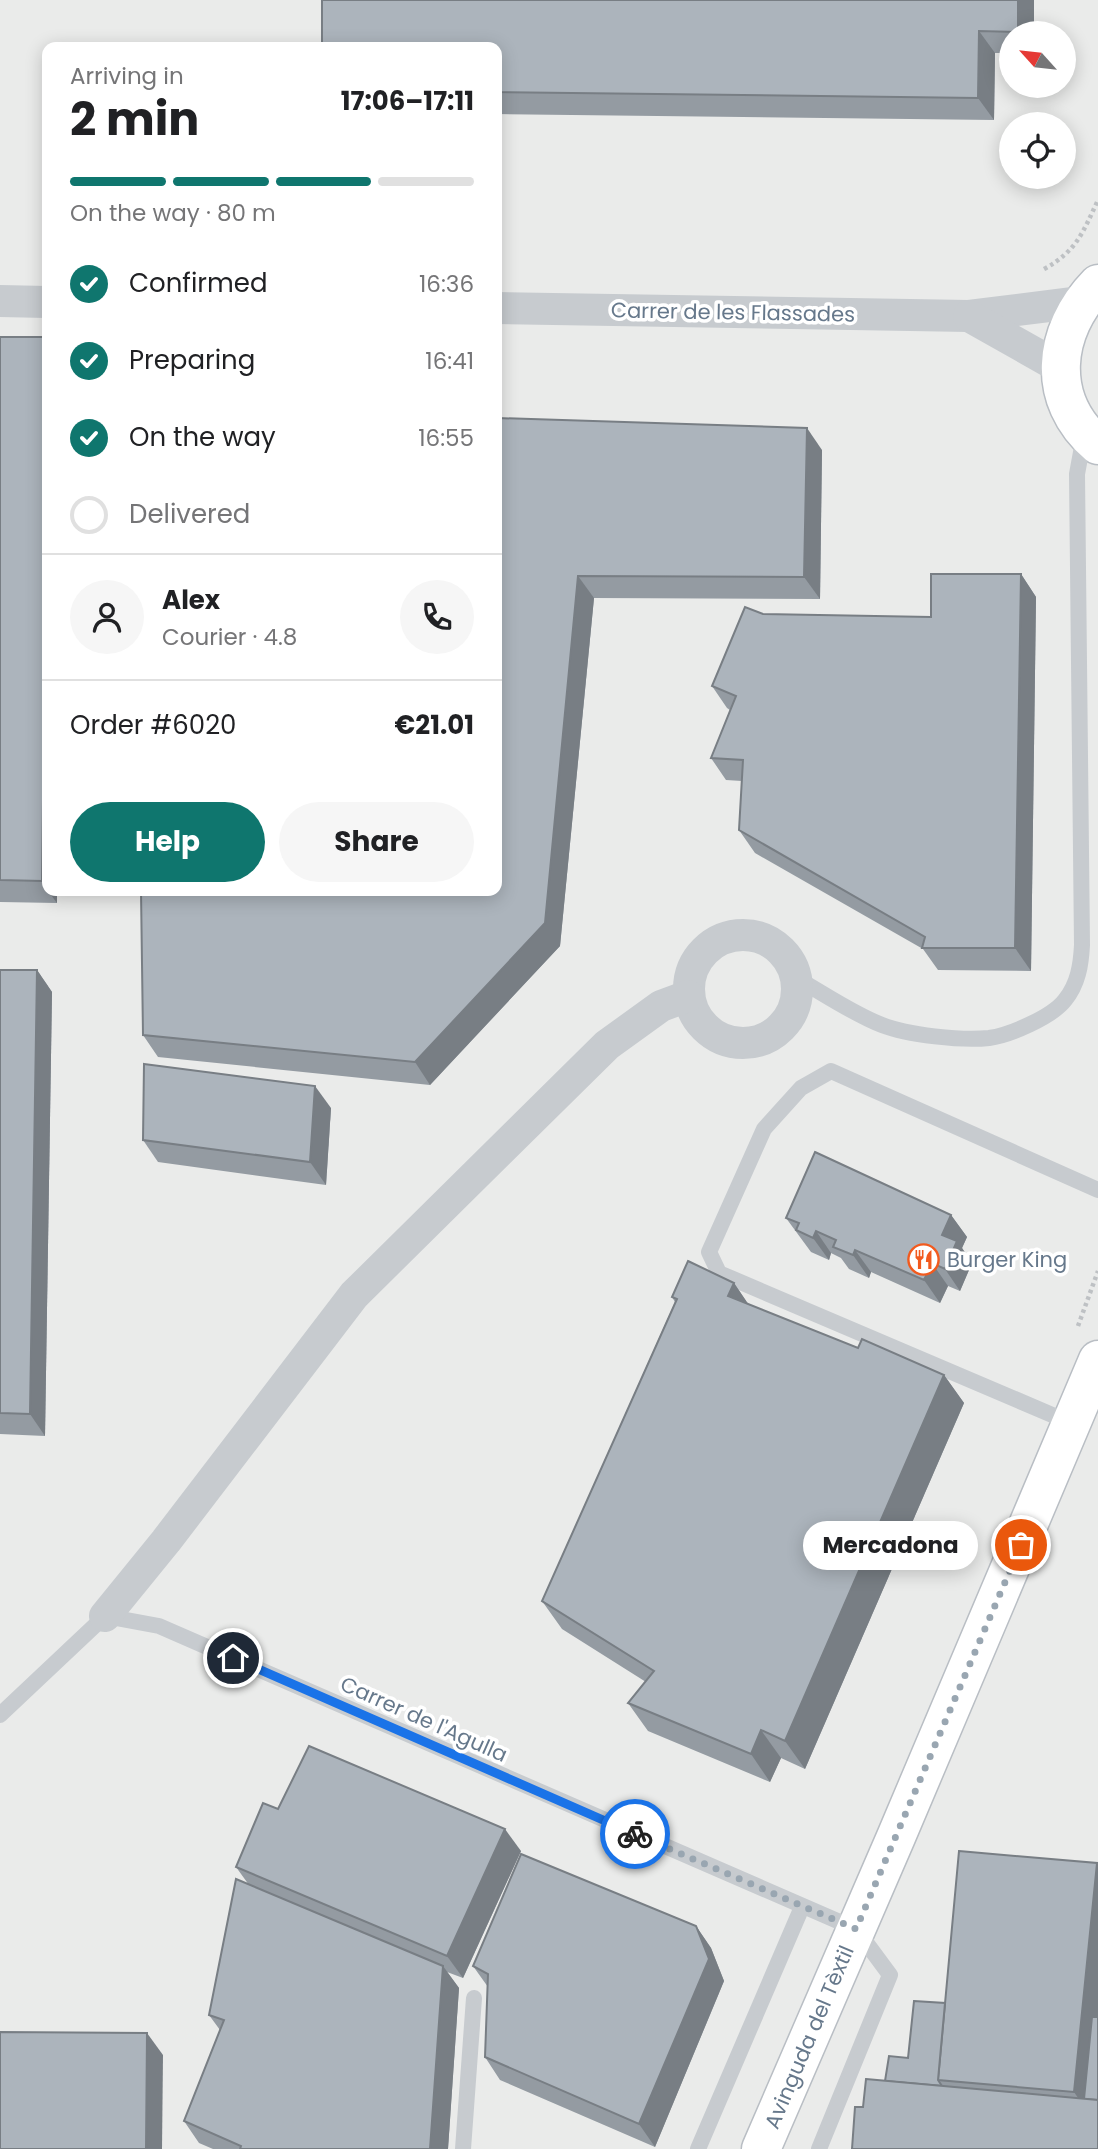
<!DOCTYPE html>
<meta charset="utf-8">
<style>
:root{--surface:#fff;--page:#f6f6f6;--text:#202124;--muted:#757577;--line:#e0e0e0;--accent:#0f766e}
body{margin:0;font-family:Poppins,sans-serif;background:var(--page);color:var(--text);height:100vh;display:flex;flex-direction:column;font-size:26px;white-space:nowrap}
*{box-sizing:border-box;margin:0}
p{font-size:23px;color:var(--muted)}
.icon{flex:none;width:38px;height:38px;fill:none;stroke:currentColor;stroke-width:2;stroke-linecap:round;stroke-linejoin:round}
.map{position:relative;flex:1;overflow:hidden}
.details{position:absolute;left:42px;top:42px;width:460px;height:854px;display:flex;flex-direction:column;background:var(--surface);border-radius:14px;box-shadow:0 4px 18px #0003}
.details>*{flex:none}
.needle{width:46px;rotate:297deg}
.buttons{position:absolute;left:999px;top:21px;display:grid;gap:14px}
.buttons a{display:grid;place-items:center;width:77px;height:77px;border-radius:50%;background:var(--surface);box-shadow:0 4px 18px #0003;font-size:35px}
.pin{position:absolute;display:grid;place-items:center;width:60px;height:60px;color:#fff;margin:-30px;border:4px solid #fff;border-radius:50%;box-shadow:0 2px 7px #0007}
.courier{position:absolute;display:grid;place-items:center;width:70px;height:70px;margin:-35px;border:5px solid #1a73e8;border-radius:50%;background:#fff;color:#222;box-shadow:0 2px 9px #0007}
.bubble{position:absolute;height:49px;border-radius:24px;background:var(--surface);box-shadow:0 4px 18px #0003;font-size:23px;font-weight:700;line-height:49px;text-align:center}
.summary em{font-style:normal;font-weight:700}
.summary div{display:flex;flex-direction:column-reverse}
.summary{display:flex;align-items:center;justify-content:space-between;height:119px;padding:0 28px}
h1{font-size:46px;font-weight:700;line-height:52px}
.bar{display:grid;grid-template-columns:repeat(4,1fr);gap:10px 7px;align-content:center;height:84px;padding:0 28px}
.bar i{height:9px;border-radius:5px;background:var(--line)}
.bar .active{background:var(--accent)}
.bar p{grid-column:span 4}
.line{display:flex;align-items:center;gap:18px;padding:0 28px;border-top:2px solid var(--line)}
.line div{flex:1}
.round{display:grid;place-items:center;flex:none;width:74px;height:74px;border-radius:37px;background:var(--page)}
ol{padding:0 28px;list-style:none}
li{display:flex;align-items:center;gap:21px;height:77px}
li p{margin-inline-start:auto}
li .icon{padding:7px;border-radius:50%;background:var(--accent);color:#fff;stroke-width:4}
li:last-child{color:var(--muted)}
li i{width:38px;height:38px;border:4px solid var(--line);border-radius:50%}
.primary-button{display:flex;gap:14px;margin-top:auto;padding:14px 28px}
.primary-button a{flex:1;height:80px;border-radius:42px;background:var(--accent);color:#fff;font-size:28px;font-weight:700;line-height:80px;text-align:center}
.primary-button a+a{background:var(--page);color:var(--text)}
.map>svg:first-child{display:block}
.built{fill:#eaebea;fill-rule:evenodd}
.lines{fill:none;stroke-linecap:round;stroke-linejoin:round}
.secondary-casing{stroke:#b9bec4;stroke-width:41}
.path{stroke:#bec1c4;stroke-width:4.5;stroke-dasharray:3.5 3.5;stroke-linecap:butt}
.lane{stroke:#c7cbcf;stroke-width:16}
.street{stroke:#c7cbcf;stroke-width:32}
.secondary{stroke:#fff;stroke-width:38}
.wall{fill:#949ba2}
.shaded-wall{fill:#787e84}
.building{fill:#acb4bc;stroke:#787e84;stroke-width:2}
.done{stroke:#99a6b1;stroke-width:7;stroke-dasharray:0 12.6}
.route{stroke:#1a73e8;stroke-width:9}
.labels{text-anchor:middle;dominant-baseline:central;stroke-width:7;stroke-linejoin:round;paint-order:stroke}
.street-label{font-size:21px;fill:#66788b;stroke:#fff}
.poi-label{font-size:21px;fill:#66788b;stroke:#fff;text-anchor:start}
</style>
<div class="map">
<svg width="1098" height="2149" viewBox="0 0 1098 2149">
<rect width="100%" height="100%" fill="#f9faf7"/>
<path class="built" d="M0,0H1098V2149H0ZM1012,33H1064V86H1012ZM47,47H497V891H47ZM1012,124H1064V177H1012Z"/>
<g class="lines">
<defs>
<g id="secondary">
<path d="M1098,284C1052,331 1045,400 1098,445"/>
<path d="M761,2149L896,1837L1098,1360"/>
</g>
</defs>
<use href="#secondary" class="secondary-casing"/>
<g class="path">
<path d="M1044,269C1077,251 1083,232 1098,200"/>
<path d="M1078,1326L1098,1271"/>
</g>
<g class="lane">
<path d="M796,978C823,993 853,1014 882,1025C907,1035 962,1041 989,1038C1010,1035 1052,1017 1065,1000C1078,984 1081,965 1082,945L1077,474L1084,436"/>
<path d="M1071,1423L719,1273L709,1252L764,1129L801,1088L831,1071L1098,1190"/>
<path d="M0,1715L105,1616L159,1626L856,1929L890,1975L819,2149"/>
<path d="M463,2149L474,1998"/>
<path d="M698,2149L802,1907"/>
</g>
<g class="street">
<path d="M0,301L47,302"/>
<path d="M497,308L969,316L1081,302"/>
<path d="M969,316L1061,368"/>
<circle cx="743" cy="989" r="54"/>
<path d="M105,1616L166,1541L354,1295L607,1045L661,1006L688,996"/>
</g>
<use href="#secondary" class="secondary"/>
</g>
<g class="wall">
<path d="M322,0H1034V33H1012V53H995L994,120L497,114V47Z"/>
<path d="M0,337H47V891H57V903L0,902Z"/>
<path d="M497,418L822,450L820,599L594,598L560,946L430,1085L158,1057L143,1035L497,891Z"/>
<path d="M1021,574L1036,597L1031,971L938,970L923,949L755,853L739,830L742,781L726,780L711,758L730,710L727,708L712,686L763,614L931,617Z"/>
<path d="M0,970H37L52,992L45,1436L0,1434Z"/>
<path d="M331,1108L326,1185L158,1162L143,1140Z"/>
<path d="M951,1215L967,1237L962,1248L972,1263L960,1291L948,1286L940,1303L871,1272L869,1278L849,1269L841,1258L831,1253L829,1260L811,1252L786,1218Z"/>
<path d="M734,1283L748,1304L858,1348L944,1375L964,1403L805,1769L781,1758L770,1782L648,1731L628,1703L646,1682L562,1629L542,1601L675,1302L672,1297Z"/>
<path d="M278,1809L521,1851L463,1978L447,1972L459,1988L448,2149H213L199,2143L184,2121L220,2030L209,2015L249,1885L236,1867Z"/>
<path d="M1097,1863L1098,1864V2149L863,2107L885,2081L908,2058L945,2003Z"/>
<path d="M696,1926L711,1948L724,1981L655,2147L500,2080L485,2057L488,1987L473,1966Z"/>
</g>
<g class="shaded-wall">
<path d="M1018,0H1034V33H1019L1018,32Z"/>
<path d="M979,31L995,53L994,120L978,98Z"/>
<path d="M807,428L822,450L820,599L804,577Z"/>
<path d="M47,477V889L42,881Z"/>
<path d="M1021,574L1036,597L1031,971L1015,948Z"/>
<path d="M578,576L594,598L560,946L430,1085L415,1062Z"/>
<path d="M48,891H57V903Z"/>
<path d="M37,970L52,992L45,1436L30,1414Z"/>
<path d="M315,1086L331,1108L326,1185L310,1162Z"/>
<path d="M951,1215L967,1237L962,1248L972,1263L960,1291L945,1269L942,1235Z"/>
<path d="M816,1231L831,1253L829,1260L813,1238Z"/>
<path d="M855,1250L871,1272L869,1278L853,1255Z"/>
<path d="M932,1263L948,1286L940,1303L924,1280Z"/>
<path d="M734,1283L753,1311L728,1296Z"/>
<path d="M944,1375L964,1403L805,1769L785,1741Z"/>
<path d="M761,1730L781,1758L770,1782L751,1754Z"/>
<path d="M505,1829L521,1851L463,1978L447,1956Z"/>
<path d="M1097,1863L1098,1864V2079L1083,2105L1074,2092Z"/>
<path d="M696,1926L711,1948L724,1981L655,2147L639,2124Z"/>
<path d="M443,1966L459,1988L448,2149H430Z"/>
<path d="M147,2033L163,2055L162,2149H146Z"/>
</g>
<g class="building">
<path d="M322,0H1018V32L979,31L978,98L497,92V47H322Z"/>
<path d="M0,337H47V477L42,881L0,880Z"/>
<path d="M497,418L807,428L804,577L578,576L545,923L415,1062L143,1035L141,891H497Z"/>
<path d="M931,574H1021L1015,948H922L925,937L739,830L743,760L711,758L736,696L712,686L745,607L763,614L931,617Z"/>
<path d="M0,970H37L30,1414L0,1413Z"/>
<path d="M144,1064L315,1086L310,1162L143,1140Z"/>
<path d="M815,1152L951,1215L942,1235L957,1241L945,1269L932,1263L924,1280L855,1250L853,1255L833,1247L836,1240L816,1231L813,1238L796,1230L799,1223L786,1218Z"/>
<path d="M688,1261L734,1283L728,1296L858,1348L862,1339L944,1375L785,1741L761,1730L751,1754L628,1703L654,1671L542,1601L677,1299L672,1297Z"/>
<path d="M309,1746L505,1829L447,1956L236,1867L263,1803L278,1809Z"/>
<path d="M959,1851L1097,1863L1074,2092L938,2080Z"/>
<path d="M521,1854L696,1926L709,1959L639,2124L485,2057L488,1974L473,1966Z"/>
<path d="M236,1879L443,1966L430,2149H240L241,2146L184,2121L224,2020L209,2015Z"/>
<path d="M914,2001L945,2003L938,2080L942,2086L885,2081L889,2056L908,2058Z"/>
<path d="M1092,2017H1098V2100L1084,2099Z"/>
<path d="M0,2032L147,2033L146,2149H0Z"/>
<path d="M866,2079L1098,2100V2149H852L855,2107H863Z"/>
</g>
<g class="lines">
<path class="done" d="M635,1834L856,1929L1021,1545"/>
<path class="route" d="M233,1658L635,1834"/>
</g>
<defs>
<symbol id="restaurant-ring" viewBox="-11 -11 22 22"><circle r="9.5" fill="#fff" stroke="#f25a1e" stroke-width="1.5"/><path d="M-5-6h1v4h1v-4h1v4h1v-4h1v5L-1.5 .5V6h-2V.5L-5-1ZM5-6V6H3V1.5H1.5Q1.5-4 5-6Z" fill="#f25a1e"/></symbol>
</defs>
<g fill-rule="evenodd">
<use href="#restaurant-ring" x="906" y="1242" width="35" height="35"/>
</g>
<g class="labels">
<g class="street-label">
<text transform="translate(733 312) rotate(1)">Carrer de les Flassades</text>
<text transform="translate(424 1719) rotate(24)">Carrer de l'Agulla</text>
<text transform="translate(809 2037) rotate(-67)">Avinguda del Tèxtil</text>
</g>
<g class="poi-label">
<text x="947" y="1259">Burger King</text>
</g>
</g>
</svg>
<div class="buttons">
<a><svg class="needle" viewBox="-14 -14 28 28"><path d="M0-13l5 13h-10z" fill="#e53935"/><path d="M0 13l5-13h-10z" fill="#757577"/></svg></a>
<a><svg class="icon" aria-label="locate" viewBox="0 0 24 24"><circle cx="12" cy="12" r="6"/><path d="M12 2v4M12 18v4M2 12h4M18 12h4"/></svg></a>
</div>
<div class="pin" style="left:1021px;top:1545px;background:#ea580c"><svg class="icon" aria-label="bag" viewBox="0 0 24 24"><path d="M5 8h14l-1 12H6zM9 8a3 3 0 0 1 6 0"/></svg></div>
<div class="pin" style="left:233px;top:1658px;background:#1f2937"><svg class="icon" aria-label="home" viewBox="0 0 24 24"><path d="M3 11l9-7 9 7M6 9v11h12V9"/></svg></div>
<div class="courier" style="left:635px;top:1834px"><svg class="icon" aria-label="bike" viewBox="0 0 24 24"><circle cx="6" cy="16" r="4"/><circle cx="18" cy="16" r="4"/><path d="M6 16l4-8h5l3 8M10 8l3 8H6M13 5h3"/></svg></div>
<div class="bubble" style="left:803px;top:1521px;width:175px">Mercadona</div>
<section class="details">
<div class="summary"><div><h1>2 min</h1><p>Arriving in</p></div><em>17:06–17:11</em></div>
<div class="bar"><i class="active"></i><i class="active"></i><i class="active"></i><i></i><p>On the way · 80 m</p></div>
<ol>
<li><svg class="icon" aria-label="check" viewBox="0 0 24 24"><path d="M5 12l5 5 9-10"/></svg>Confirmed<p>16:36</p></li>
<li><svg class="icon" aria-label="check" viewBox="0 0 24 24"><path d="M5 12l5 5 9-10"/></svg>Preparing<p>16:41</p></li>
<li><svg class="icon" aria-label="check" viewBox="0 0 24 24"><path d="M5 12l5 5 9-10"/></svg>On the way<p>16:55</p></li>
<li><i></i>Delivered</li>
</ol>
<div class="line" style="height:126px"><a class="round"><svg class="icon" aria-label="person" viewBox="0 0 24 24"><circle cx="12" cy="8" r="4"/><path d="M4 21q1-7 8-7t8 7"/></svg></a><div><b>Alex</b><p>Courier · 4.8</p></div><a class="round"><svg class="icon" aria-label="phone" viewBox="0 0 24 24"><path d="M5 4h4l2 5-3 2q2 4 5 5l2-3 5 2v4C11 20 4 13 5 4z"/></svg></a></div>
<div class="line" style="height:91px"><div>Order #6020</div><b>€21.01</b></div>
<div class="primary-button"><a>Help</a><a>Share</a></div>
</section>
</div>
